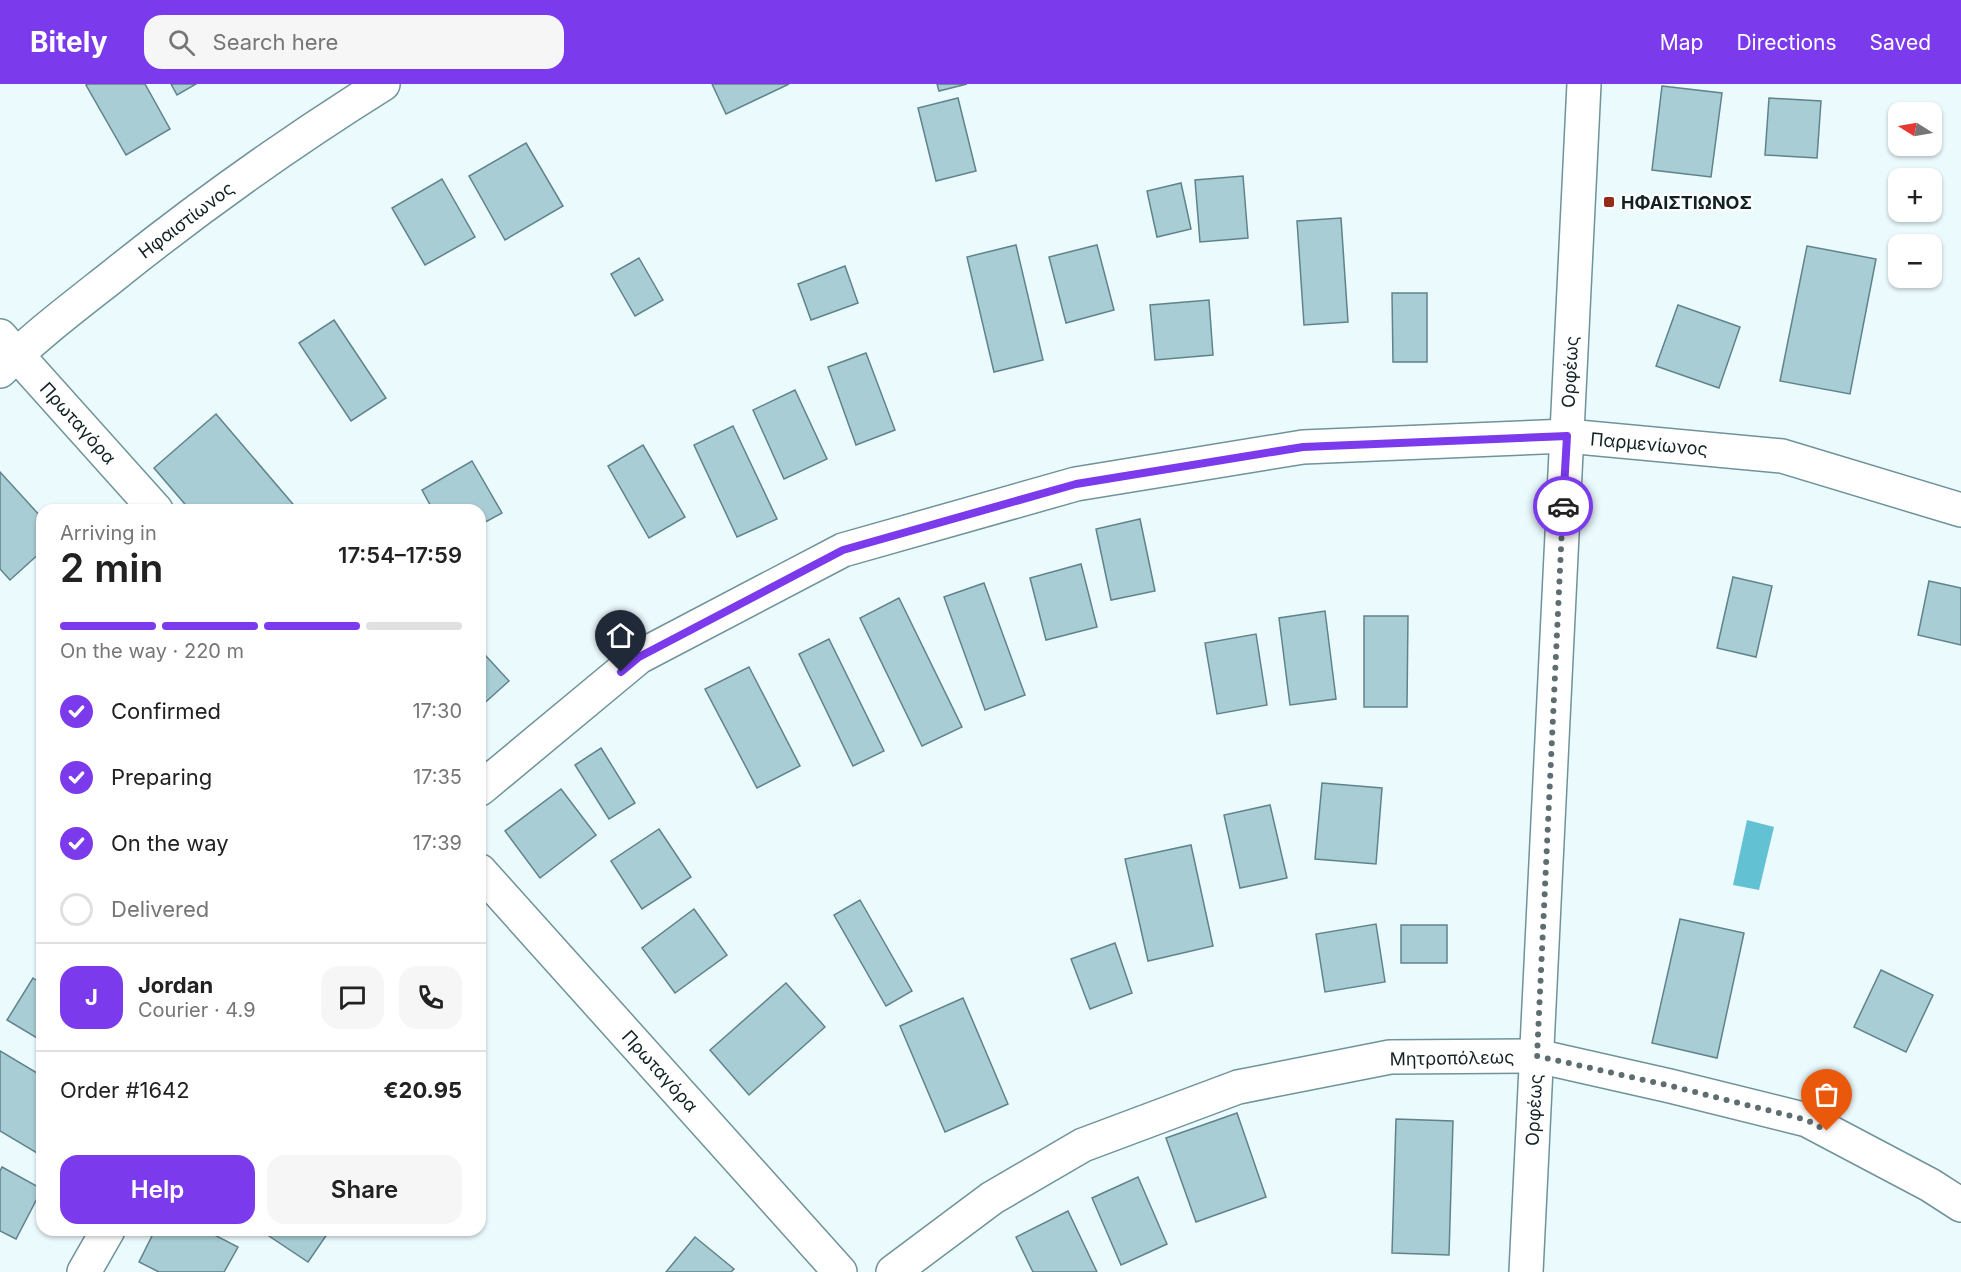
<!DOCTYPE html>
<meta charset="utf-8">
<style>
:root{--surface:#fff;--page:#f6f6f6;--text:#222;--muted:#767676;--line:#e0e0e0;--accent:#7c3aed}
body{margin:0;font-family:Inter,sans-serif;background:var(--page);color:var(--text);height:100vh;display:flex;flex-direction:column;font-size:22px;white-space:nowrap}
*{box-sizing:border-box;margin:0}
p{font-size:20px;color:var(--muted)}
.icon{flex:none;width:33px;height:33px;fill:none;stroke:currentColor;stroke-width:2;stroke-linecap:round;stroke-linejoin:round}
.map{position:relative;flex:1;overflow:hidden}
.drawer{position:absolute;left:36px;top:420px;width:450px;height:732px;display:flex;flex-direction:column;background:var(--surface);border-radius:18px;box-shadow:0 2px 4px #0004}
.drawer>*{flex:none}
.needle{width:39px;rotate:281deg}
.fabs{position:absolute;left:1888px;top:18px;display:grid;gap:12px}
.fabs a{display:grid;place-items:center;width:54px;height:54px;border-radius:12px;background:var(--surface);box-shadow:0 2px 4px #0004;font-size:30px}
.pin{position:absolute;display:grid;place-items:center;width:51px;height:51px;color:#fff;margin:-62px -26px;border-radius:50% 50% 50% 0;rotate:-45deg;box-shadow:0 0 6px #0007}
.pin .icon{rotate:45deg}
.courier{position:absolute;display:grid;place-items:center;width:60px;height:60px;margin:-30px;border:4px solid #7c3aed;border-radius:50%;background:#fff;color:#222;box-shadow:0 2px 8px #0007}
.summary em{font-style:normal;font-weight:600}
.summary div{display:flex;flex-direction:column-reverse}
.summary{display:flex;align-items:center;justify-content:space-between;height:102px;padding:0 24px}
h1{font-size:39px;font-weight:600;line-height:45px}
.bar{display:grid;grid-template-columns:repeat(4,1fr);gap:9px 6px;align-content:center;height:72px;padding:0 24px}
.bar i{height:8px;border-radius:4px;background:var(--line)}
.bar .active{background:var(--accent)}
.bar p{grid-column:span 4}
.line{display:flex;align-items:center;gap:15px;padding:0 24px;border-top:2px solid var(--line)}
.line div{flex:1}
.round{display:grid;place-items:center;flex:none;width:63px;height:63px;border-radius:18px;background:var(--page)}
ol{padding:0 24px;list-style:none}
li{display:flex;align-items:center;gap:18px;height:66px}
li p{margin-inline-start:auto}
li .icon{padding:6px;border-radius:50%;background:var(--accent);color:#fff;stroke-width:4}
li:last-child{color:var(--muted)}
li i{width:33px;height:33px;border:3px solid var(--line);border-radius:50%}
.primary-button{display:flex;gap:12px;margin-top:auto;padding:12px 24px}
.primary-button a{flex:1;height:69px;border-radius:18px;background:var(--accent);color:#fff;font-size:24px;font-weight:600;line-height:69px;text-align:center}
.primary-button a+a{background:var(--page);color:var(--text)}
header{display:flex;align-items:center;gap:36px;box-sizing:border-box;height:84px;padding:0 30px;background:var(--accent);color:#fff}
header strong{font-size:28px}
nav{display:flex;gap:33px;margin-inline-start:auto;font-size:21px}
.search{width:420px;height:54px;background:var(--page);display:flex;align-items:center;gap:15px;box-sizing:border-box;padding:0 21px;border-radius:18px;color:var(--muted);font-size:22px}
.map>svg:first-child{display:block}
.water{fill:#62c2d4}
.building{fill:#a8cdd5;stroke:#60838b;stroke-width:1.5}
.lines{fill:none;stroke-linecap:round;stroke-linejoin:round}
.minor-casing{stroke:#6f939a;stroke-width:36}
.tertiary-casing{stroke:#6f939a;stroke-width:36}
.minor{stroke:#fff;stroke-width:33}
.tertiary{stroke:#fff;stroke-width:33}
.done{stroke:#5e6d6f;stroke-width:6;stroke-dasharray:0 10.8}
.route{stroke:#7c3aed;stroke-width:8}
.poi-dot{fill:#952b1b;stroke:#fff;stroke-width:2}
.labels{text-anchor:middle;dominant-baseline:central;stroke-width:4.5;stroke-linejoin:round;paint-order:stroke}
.poi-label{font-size:18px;font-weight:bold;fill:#122123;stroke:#fff;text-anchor:start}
.street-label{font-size:18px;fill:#122123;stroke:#fff}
</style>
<header>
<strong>Bitely</strong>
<div class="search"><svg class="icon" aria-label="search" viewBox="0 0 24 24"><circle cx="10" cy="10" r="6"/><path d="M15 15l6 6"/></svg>Search here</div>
<nav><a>Map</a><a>Directions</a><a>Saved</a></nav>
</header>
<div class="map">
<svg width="1961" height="1188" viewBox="0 0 1961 1188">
<rect width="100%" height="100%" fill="#ebfafd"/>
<path class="water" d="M1747,736L1774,743L1759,806L1733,801Z"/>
<g class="building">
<path d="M88,0H145L170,45L126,71L86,1Z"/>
<path d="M171,0H196L177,11Z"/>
<path d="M712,0H789L726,30Z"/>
<path d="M937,0H967L939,7Z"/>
<path d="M1662,2L1722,9L1711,93L1652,86Z"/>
<path d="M958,14L976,87L936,97L918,24Z"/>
<path d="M1769,14L1821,17L1817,74L1765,71Z"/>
<path d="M526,59L563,122L505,156L469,92Z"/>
<path d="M1243,92L1248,154L1200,158L1195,96Z"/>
<path d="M442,95L475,153L425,181L392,124Z"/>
<path d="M1181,99L1191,145L1157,153L1147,107Z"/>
<path d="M1341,134L1348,238L1304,241L1297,137Z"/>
<path d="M1016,161L1043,276L994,288L967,173Z"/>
<path d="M1097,161L1114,226L1066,239L1049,173Z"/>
<path d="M1807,162L1876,175L1850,310L1780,297Z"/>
<path d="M639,174L663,216L635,232L611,190Z"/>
<path d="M845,182L858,219L811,236L798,200Z"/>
<path d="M1392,209H1427V278H1393Z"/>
<path d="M1209,216L1213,271L1155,276L1150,221Z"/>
<path d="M1678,221L1740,243L1719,304L1656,282Z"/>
<path d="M334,236L386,314L351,337L299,259Z"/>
<path d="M866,269L895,346L856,361L828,283Z"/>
<path d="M795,306L827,375L784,395L753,326Z"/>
<path d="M216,330L298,426H190L154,384Z"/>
<path d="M733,342L777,435L737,453L694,361Z"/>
<path d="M643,361L685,433L649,454L608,382Z"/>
<path d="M472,377L502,429L480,441V426H433L422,406Z"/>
<path d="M0,388L42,434V467L10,496L0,485Z"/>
<path d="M1140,435L1155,507L1111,516L1096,445Z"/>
<path d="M1081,480L1097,543L1046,556L1030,494Z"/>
<path d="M1733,493L1772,502L1756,573L1717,564Z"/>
<path d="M1929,497L1961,504V561L1918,551Z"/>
<path d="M984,499L1025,611L985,626L944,513Z"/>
<path d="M899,514L962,643L922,662L860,534Z"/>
<path d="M1325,527L1336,615L1290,621L1279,534Z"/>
<path d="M1364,532H1408L1407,623H1364Z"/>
<path d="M1256,550L1267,621L1217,630L1205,559Z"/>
<path d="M829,555L884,667L853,682L799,570Z"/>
<path d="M486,572L509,597L480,623V577Z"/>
<path d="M749,583L800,682L757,704L705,605Z"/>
<path d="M601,664L635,719L609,735L575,681Z"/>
<path d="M1322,699L1382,704L1376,780L1315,775Z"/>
<path d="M561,705L596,751L540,794L505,747Z"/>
<path d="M1270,721L1287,794L1240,804L1224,731Z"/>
<path d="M659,745L691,793L642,825L611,777Z"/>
<path d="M1191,761L1213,862L1148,877L1125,775Z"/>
<path d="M860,816L912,907L886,922L834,831Z"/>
<path d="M694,825L727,871L675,909L642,864Z"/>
<path d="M1680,835L1744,849L1717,974L1652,959Z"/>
<path d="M1376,840L1385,898L1325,908L1316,850Z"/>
<rect x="1401" y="841" width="46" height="38"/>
<path d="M1115,859L1132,909L1090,925L1071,875Z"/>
<path d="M1881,886L1933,911L1906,968L1854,943Z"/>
<path d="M33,894L42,900V957L7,936Z"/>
<path d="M786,899L825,943L749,1011L710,966Z"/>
<path d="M963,914L1008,1020L945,1048L900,942Z"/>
<path d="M0,967L42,992V1072L0,1047Z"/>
<path d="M1237,1029L1266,1113L1196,1138L1166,1054Z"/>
<path d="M1396,1035L1453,1037L1449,1171L1392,1169Z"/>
<path d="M2,1083L42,1105L16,1155L0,1147V1087Z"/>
<path d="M1138,1093L1167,1160L1121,1181L1092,1114Z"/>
<path d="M1068,1127L1097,1188H1033L1016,1153Z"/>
<path d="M155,1146H205L238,1163L224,1188H159L139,1178Z"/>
<path d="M260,1146H330L308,1178Z"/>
<path d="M695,1153L734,1185L731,1188H666Z"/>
</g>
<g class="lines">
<defs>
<g id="minor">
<path d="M0,252L156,426"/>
<path d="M0,287C33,254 71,225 108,196C196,125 287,60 383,0"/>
<path d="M480,705L639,573L843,466L1076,400L1303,363L1567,352L1782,372L1961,426"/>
<path d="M480,787L840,1188"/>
<path d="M84,1188L108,1146"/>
<path d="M893,1188L992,1114L1083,1061L1238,1003L1390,973L1537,972L1670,1002L1807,1036L1930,1101L1961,1121"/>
</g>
<path id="tertiary" d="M1526,1188L1584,0"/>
</defs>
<use href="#minor" class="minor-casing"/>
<use href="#tertiary" class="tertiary-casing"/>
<use href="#minor" class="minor"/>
<use href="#tertiary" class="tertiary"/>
</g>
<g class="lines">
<path class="done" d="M1563,422L1537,972L1671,1002L1807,1036L1827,1047"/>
<path class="route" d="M621,588L639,573L843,466L1076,400L1303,363L1567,352L1563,422"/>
</g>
<rect class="poi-dot" x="1603" y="112" width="12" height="12" rx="3"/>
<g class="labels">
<g class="poi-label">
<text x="1621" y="118">ΗΦΑΙΣΤΙΩΝΟΣ</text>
</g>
<g class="street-label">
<text transform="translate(186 136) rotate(-37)">Ηφαιστίωνος</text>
<text transform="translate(1570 288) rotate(-87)">Ορφέως</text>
<text transform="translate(78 339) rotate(48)">Πρωταγόρα</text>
<text transform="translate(1649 360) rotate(5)">Παρμενίωνος</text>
<text transform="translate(1452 974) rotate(-1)">Μητροπόλεως</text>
<text transform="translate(660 987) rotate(48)">Πρωταγόρα</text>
<text transform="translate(1534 1026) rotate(-87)">Ορφέως</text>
</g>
</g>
</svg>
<div class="fabs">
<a><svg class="needle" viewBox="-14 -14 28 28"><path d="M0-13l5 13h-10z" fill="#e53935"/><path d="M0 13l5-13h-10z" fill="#767676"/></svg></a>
<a>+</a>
<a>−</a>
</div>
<div class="pin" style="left:1827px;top:1047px;background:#ea580c"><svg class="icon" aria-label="bag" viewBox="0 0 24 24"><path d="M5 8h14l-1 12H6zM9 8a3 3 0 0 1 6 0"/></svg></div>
<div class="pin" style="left:621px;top:588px;background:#1f2937"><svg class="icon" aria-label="home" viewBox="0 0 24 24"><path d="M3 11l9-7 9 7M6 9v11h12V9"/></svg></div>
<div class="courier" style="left:1563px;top:422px"><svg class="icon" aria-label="car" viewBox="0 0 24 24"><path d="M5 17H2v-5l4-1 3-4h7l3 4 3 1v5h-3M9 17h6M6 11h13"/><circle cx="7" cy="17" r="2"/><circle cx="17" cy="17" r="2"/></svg></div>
<section class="drawer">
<div class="summary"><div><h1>2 min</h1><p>Arriving in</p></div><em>17:54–17:59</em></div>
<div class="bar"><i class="active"></i><i class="active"></i><i class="active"></i><i></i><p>On the way · 220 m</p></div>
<ol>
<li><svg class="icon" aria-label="check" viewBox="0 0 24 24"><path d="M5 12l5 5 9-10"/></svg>Confirmed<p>17:30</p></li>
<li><svg class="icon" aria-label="check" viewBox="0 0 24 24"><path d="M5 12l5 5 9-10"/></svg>Preparing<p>17:35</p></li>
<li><svg class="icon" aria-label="check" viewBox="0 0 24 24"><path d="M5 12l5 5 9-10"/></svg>On the way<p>17:39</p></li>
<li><i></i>Delivered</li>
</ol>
<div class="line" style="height:108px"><b class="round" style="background:var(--accent);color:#fff">J</b><div><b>Jordan</b><p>Courier · 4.9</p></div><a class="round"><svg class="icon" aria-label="chat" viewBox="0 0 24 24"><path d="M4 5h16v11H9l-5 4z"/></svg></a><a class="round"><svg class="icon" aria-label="phone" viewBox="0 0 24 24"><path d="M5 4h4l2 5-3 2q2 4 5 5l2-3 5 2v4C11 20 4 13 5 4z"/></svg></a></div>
<div class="line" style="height:78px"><div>Order #1642</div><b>€20.95</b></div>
<div class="primary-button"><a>Help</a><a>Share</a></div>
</section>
</div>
